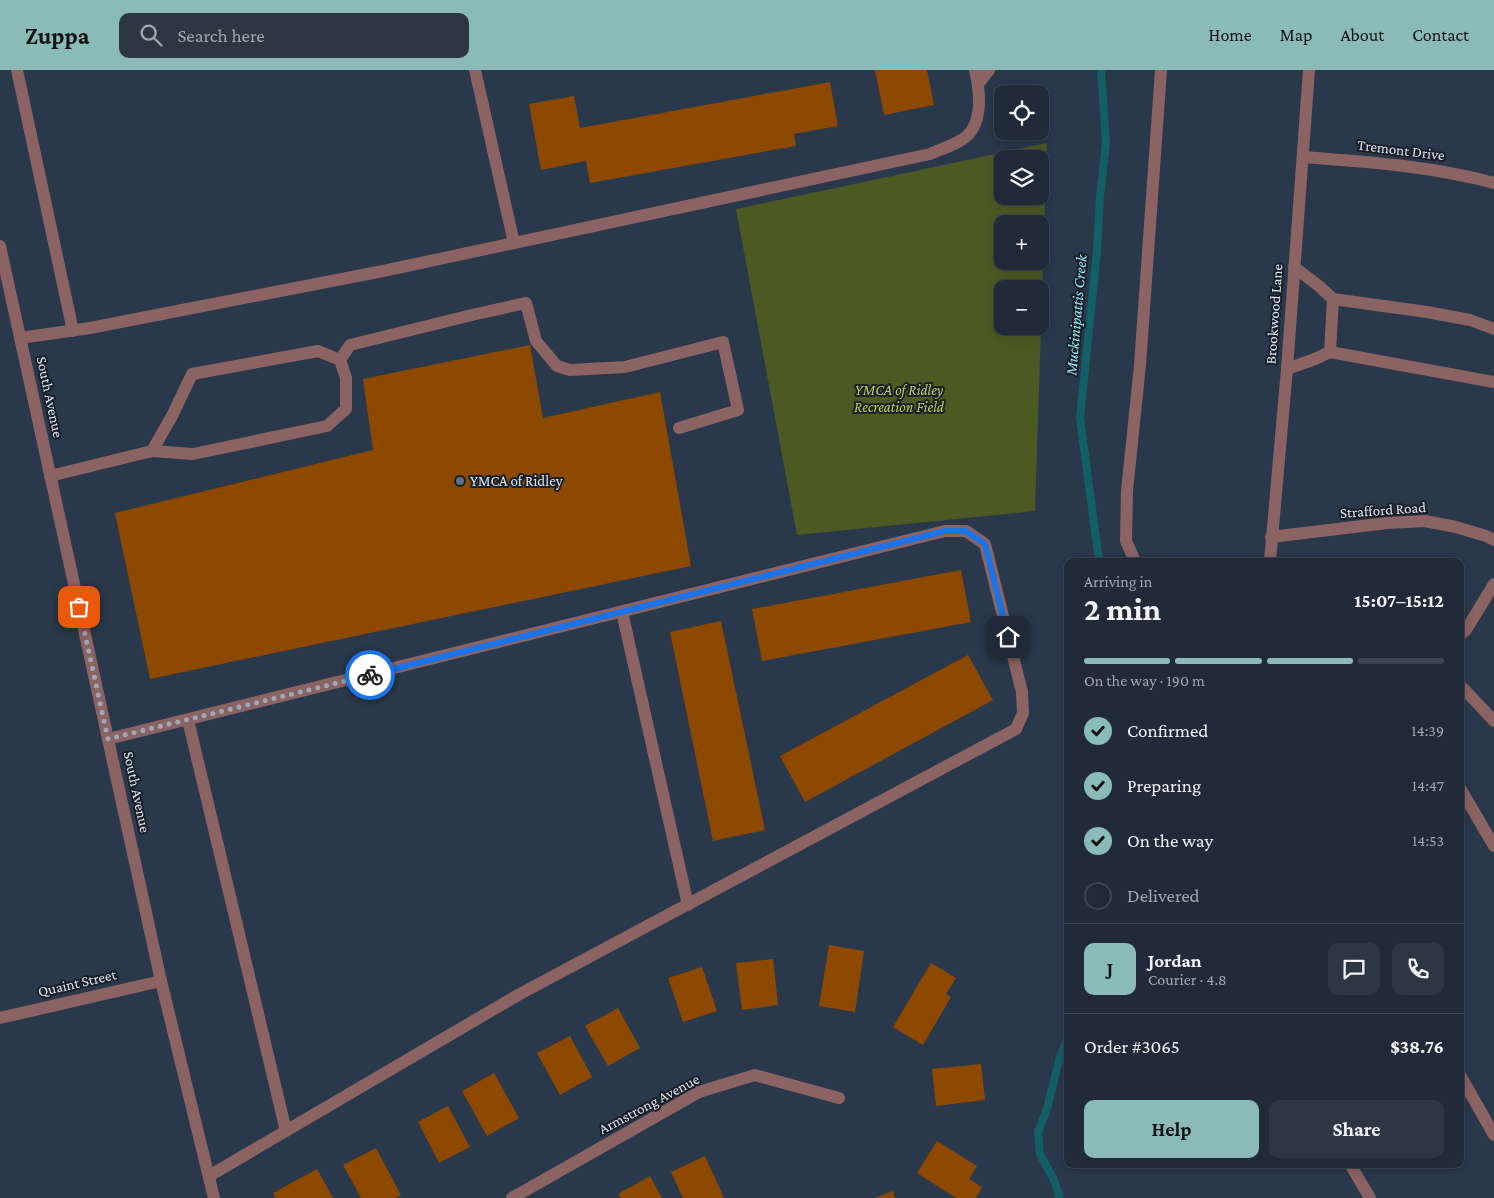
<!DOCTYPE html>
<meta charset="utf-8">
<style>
:root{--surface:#202a38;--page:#2d3643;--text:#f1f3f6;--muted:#a2a7ae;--line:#3d4653;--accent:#8bbbb9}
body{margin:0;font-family:"Crimson Pro",serif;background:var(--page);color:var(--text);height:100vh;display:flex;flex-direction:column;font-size:19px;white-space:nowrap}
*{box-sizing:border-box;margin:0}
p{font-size:16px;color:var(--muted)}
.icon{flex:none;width:28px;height:28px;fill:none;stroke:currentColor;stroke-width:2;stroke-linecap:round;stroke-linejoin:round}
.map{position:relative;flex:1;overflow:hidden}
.panel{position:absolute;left:1064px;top:488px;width:400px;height:610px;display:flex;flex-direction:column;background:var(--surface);border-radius:10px;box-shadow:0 2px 12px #0003,0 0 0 1px var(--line)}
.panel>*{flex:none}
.controls{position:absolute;left:994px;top:15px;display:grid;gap:10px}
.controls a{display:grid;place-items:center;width:55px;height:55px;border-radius:10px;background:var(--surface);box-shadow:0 2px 12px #0003,0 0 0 1px var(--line);font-size:25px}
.pin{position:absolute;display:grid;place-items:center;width:42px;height:42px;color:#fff;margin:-21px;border-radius:10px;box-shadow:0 2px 8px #0006}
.courier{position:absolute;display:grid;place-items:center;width:50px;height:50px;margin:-25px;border:4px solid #1a73e8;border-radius:50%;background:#fff;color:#222;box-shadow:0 1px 6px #0007}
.head em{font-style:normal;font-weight:700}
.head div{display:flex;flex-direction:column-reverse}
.head{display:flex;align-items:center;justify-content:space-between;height:85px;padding:0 20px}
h1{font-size:32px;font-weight:700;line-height:38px}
.bar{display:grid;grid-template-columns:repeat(4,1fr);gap:8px 5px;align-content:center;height:60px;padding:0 20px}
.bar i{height:6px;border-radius:4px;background:var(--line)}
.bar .on{background:var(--accent)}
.bar p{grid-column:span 4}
.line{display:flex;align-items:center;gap:12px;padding:0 20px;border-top:1px solid var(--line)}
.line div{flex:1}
.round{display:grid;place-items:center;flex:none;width:52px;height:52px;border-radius:10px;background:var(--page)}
ol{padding:0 20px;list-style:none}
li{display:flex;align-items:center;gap:15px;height:55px}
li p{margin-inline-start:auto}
li .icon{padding:5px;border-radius:50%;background:var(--accent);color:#111;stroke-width:4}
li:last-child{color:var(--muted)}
li i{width:28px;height:28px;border:2px solid var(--line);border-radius:50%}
.primary-button{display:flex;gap:10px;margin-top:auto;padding:10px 20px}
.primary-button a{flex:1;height:58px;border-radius:10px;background:var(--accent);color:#111;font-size:20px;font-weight:700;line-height:58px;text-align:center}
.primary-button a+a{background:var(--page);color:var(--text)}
header{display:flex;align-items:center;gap:30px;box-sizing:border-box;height:70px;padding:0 25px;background:var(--accent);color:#111}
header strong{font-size:24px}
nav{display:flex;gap:28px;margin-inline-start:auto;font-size:18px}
.search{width:350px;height:45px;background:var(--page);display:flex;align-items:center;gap:12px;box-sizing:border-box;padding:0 18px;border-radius:10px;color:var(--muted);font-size:19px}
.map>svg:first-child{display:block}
.green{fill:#4d5923;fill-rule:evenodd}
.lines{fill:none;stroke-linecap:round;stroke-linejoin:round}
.stream{stroke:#135f68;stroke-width:8}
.building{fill:#8e4900}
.minor{stroke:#8b6362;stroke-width:12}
.done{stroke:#9ea9b8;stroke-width:5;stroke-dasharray:0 9}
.route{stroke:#1a73e8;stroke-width:6}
.service-dot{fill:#5c6f8a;stroke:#191f28;stroke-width:2}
.labels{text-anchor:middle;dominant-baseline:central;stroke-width:4;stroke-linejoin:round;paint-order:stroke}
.street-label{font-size:15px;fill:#dde6f2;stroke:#191f28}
.park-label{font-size:15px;font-style:italic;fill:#b8d25c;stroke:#191f28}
.poi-label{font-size:15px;fill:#dde6f2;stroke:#191f28;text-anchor:start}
.water-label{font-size:16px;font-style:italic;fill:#92ecf9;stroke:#191f28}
</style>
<header>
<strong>Zuppa</strong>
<div class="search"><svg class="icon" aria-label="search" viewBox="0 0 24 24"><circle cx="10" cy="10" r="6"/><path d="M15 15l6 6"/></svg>Search here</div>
<nav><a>Home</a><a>Map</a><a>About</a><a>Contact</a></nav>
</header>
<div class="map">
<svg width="1494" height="1128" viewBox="0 0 1494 1128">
<rect width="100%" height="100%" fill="#2a384b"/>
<path class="green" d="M1047,73L1035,441L797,465L736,139ZM1002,89H1040V126H1002ZM1002,154H1040V191H1002ZM1002,219H1040V256H1002Z"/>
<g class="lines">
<g class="stream">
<path d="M1099,491L1080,348L1097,181L1100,127L1106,73L1101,0"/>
<path d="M1060,1128L1054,1110L1040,1084L1038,1062L1046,1042L1060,987L1068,966"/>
</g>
</g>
<g class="building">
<path d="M875,0H927L934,35L884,45Z"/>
<path d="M830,12L838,56L794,64L796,76L590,113L586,91L541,100L529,34L574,26L580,58Z"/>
<path d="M530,275L543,348L660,322L691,496L150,609L115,443L373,380L363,309Z"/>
<path d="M961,500L971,552L762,591L752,539Z"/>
<path d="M721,551L765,760L713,771L670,562Z"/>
<path d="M968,585L993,630L805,732L780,686Z"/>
<path d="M829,875L864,881L855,942L819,936Z"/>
<path d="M773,889L778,935L742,940L736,893Z"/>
<path d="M931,893L956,908L946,924L951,927L923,975L893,957Z"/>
<path d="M702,897L717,941L683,952L668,908Z"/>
<path d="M618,938L640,978L608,996L585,956Z"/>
<path d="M570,966L592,1007L560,1025L537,983Z"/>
<path d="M981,994L985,1030L936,1036L932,999Z"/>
<path d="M494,1003L519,1048L487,1066L462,1021Z"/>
<path d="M448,1036L470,1077L439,1093L418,1052Z"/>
<path d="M937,1071L977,1096L969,1109L982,1117L976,1128H956L917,1103Z"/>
<path d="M376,1078L401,1125L396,1128H361L343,1095Z"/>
<path d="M705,1086L724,1128H683L671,1102Z"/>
<path d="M317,1099L333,1128H276L273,1123Z"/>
<path d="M650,1106L662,1128H621L618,1124Z"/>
<path d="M893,1121L895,1128H875Z"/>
</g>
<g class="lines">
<g class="minor">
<path d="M17,0L73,261"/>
<path d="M475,0L514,173"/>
<path d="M978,14L989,0"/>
<path d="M1303,87C1367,92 1431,96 1494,113"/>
<path d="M0,176L161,911L214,1128"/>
<path d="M1294,197L1319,216L1333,229L1427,242L1470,250L1494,259"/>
<path d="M20,268L90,258L383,201L930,84C941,79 953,76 963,69C984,55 980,21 975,0"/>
<path d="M1330,282L1333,229"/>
<path d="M340,290L350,275L476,244L526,233L536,271L557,296L570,300L625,297L723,272L738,340L679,358"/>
<path d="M1287,299L1315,289L1330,282L1494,312"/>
<path d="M50,406L152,381L193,384L327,356L346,339V308L340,290L318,281L192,304L172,346L152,381"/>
<path d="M1271,467L1387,453L1425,451L1456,457L1486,466L1494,470"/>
<path d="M1135,491L1126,471L1127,421L1140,295L1161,0"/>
<path d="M1270,491L1287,299L1309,0"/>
<path d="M622,542L688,835"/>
<path d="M1460,565L1466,560L1494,514"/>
<path d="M1460,615L1494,651"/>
<path d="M188,650L286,1061"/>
<path d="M108,669L945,461H966L985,474L1022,622L1023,643L1016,659L518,925L209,1106"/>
<path d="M1460,718L1494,776"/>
<path d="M0,948L161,911"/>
<path d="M1460,1005L1494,1065"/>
<path d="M1350,1094L1370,1128"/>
<path d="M512,1128L699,1022L755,1005L839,1028"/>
</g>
</g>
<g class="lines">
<path class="done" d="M79,537L108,669L370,605"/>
<path class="route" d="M370,605L945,461H966L985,474L1008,567"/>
</g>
<circle class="service-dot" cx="460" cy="411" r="5"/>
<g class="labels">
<g class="street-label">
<text transform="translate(1401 80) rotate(7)">Tremont Drive</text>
<text transform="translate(1274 244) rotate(-86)">Brookwood Lane</text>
<text transform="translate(50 327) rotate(78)">South Avenue</text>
<text transform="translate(1383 440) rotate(-4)">Strafford Road</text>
<text transform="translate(137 722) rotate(78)">South Avenue</text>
<text transform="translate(77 913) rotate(-13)">Quaint Street</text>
<text transform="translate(649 1034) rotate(-28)">Armstrong Avenue</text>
</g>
<g class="park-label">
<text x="899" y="320">YMCA of Ridley<tspan x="899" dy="17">Recreation Field</tspan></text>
</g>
<g class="poi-label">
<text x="470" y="411">YMCA of Ridley</text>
</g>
<g class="water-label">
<text transform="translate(1076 245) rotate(-85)">Muckinipattis Creek</text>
</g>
</g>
</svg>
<div class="controls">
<a><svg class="icon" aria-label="locate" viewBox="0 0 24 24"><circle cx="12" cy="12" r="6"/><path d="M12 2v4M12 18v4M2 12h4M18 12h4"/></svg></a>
<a><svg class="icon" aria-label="layers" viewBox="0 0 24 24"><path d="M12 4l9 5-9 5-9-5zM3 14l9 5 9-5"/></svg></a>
<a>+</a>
<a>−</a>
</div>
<div class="pin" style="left:79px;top:537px;background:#ea580c"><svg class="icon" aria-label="bag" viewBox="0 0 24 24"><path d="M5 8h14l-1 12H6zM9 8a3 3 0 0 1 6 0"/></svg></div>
<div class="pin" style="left:1008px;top:567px;background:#1f2937"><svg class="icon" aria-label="home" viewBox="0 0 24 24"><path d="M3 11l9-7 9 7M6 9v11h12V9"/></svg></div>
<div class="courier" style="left:370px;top:605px"><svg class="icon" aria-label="bike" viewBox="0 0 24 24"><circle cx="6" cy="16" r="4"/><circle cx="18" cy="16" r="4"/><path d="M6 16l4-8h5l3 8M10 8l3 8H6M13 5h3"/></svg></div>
<section class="panel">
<div class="head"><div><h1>2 min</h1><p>Arriving in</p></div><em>15:07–15:12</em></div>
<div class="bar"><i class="on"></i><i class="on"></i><i class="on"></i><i></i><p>On the way · 190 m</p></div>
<ol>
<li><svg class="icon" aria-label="check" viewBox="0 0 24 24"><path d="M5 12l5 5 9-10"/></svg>Confirmed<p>14:39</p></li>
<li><svg class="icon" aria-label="check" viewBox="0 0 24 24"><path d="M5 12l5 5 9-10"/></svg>Preparing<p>14:47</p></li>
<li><svg class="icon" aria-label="check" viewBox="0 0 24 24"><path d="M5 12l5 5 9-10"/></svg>On the way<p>14:53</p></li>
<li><i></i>Delivered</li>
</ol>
<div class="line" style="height:90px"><b class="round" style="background:var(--accent);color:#111">J</b><div><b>Jordan</b><p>Courier · 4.8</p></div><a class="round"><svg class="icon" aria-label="chat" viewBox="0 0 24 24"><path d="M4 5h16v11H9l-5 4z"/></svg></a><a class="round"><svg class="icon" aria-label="phone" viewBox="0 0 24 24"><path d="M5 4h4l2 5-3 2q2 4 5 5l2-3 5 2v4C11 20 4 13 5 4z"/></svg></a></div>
<div class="line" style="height:65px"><div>Order #3065</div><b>$38.76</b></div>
<div class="primary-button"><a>Help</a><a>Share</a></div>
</section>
</div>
